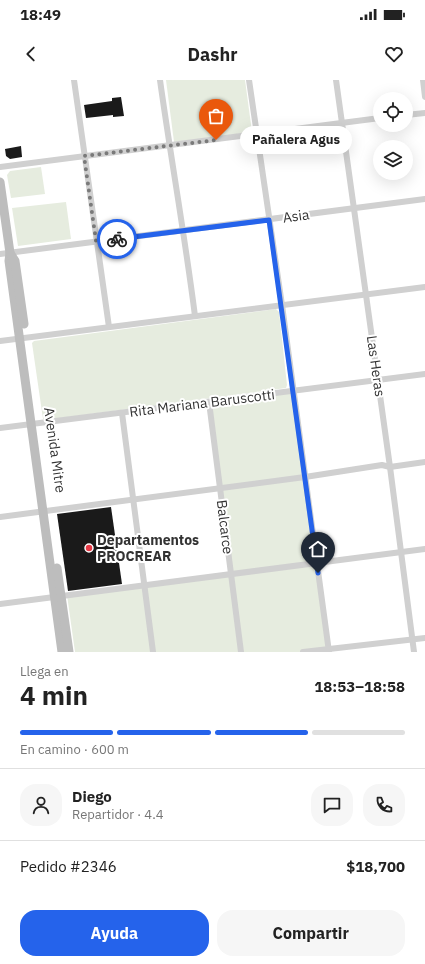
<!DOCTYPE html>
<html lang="es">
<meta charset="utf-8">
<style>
:root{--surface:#fff;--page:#f6f6f6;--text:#222;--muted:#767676;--line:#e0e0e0;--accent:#2563eb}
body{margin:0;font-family:"IBM Plex Sans",sans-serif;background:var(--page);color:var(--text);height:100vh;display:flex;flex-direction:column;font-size:15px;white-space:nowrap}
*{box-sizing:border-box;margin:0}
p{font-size:13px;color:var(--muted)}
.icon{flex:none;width:22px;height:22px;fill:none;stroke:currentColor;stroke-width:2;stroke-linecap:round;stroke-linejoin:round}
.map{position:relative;height:572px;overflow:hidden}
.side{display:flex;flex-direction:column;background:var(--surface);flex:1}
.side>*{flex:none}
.buttons{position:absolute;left:373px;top:12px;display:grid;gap:8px}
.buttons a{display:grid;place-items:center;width:40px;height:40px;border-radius:50%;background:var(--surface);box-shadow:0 4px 16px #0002;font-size:20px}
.pin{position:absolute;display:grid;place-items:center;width:34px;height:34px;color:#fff;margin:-41px -17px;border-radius:50% 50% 50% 0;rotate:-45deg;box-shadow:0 0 4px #0007}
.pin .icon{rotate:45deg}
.courier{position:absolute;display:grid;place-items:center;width:40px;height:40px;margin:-20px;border:3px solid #2563eb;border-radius:50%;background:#fff;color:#222;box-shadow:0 1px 5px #0007}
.bubble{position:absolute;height:28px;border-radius:14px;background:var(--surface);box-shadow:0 4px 16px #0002;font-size:13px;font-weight:700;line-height:28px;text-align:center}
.overview em{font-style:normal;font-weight:700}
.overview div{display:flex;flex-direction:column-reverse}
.overview{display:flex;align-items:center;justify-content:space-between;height:68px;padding:0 20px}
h1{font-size:26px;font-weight:700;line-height:30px}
.bar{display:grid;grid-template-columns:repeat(4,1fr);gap:6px 4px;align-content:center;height:48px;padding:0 20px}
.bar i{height:5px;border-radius:3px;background:var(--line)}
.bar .on{background:var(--accent)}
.bar p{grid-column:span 4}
.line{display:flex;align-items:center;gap:10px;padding:0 20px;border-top:1px solid var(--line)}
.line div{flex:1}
.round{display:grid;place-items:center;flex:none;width:42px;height:42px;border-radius:16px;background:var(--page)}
.button{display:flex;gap:8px;margin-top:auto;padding:8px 20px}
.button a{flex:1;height:46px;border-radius:16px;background:var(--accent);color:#fff;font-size:16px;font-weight:700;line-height:46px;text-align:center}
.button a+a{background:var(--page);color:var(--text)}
.status{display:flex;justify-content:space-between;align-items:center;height:28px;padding:0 20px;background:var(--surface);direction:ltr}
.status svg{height:11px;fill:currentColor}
header{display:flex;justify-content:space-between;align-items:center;height:52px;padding:0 20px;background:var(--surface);font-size:18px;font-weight:700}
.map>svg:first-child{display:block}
.green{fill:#e6ecdf}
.building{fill:#1a1a1a}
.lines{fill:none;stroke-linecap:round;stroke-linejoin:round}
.street{stroke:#d0d0d0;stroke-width:6}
.secondary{stroke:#bdbdbd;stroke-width:9}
.done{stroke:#7a7a7a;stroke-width:4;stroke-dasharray:0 7.2}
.route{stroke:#2563eb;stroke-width:5}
.poi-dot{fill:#e63946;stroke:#fff;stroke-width:1.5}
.labels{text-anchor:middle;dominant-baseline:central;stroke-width:4;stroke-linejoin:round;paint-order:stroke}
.street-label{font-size:14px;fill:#333;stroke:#fff}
.poi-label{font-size:14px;font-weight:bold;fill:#333;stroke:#fff;text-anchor:start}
</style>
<div class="status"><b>18:49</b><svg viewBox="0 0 49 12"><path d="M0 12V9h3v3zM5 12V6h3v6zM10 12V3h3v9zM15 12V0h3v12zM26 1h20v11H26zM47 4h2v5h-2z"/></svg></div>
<header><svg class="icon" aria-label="back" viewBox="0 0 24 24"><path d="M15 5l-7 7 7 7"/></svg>Dashr<svg class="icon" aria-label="heart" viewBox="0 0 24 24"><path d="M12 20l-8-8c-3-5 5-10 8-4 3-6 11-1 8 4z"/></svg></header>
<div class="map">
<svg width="425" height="572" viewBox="0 0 425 572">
<rect width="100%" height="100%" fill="#fff"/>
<g class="green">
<path d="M166,0H245L252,52L174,62Z"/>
<path d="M41,87L45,114L11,118L7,95L10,91Z"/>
<path d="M66,122L71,159L18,166L12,128Z"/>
<path d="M276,229L279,232L287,305L286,308L45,340L43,339L32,263L34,261Z"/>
<path d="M293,311L329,572H75L67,515L231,495L209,322Z"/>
</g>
<g class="building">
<path d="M121,17L124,36L113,37V35L86,38L84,25L112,21V18Z"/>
<path d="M21,66L22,77L10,79L6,76L5,69Z"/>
<path d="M111,427L122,504L68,511L57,434Z"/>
</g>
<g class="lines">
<g class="street">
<path d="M74,0L109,247"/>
<path d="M160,0C171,79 185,157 195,236"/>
<path d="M249,0L282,225L329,572"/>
<path d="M336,0L390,387L414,572"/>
<path d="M423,0L425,17"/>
<path d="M406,35L425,33"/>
<path d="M0,87L380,38"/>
<path d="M0,174L425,119"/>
<path d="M0,261L425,207"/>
<path d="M209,322L241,572"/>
<path d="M122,333L153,572"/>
<path d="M0,348L425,294"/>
<path d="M0,437L305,397L382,385L390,387L425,382"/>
<path d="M0,524L425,469"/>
<path d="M303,572L425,558"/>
</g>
<g class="secondary">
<path d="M0,102L10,173L9,181L62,572"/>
<path d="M10,173L15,181L24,244"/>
<path d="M57,488L69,572"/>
</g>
</g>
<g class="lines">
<path class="done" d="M117,159L96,161L84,76L216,60"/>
<path class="route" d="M117,159L269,140L318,493"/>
</g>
<circle class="poi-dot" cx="89" cy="468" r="4"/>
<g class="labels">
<g class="street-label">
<text transform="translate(296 136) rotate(-8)">Asia</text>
<text transform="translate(376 286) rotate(82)">Las Heras</text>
<text transform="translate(202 323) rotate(-7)">Rita Mariana Baruscotti</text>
<text transform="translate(55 370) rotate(82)">Avenida Mitre</text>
<text transform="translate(225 447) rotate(83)">Balcarce</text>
</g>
<g class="poi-label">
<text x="97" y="460">Departamentos<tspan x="97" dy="16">PROCREAR</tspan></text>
</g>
</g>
</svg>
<div class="buttons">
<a><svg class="icon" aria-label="locate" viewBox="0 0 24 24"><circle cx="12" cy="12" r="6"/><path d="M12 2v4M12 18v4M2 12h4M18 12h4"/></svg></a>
<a><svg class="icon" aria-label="layers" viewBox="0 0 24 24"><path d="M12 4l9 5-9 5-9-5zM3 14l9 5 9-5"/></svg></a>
</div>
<div class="pin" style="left:216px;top:60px;background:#ea580c"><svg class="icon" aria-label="bag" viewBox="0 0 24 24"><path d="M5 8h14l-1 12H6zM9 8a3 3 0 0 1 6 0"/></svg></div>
<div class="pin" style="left:318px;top:493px;background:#1f2937"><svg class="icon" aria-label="home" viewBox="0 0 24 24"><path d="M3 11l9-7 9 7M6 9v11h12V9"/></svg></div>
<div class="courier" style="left:117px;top:159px"><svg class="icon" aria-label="bike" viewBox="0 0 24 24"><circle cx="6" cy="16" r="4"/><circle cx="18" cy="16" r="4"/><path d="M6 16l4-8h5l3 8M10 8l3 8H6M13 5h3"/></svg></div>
<div class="bubble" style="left:240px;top:46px;width:112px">Pañalera Agus</div>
</div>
<section class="side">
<div class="overview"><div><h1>4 min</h1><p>Llega en</p></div><em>18:53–18:58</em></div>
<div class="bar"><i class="on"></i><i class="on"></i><i class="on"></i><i></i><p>En camino · 600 m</p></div>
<div class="line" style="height:72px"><a class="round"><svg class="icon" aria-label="person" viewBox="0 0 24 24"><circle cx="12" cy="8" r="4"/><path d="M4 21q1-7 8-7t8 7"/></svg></a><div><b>Diego</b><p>Repartidor · 4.4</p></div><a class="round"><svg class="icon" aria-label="chat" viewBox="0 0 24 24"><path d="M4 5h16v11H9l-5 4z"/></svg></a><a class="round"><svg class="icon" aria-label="phone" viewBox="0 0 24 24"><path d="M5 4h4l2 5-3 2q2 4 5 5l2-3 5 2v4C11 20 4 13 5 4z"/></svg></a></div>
<div class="line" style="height:52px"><div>Pedido #2346</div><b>$18,700</b></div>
<div class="button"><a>Ayuda</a><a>Compartir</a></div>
</section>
